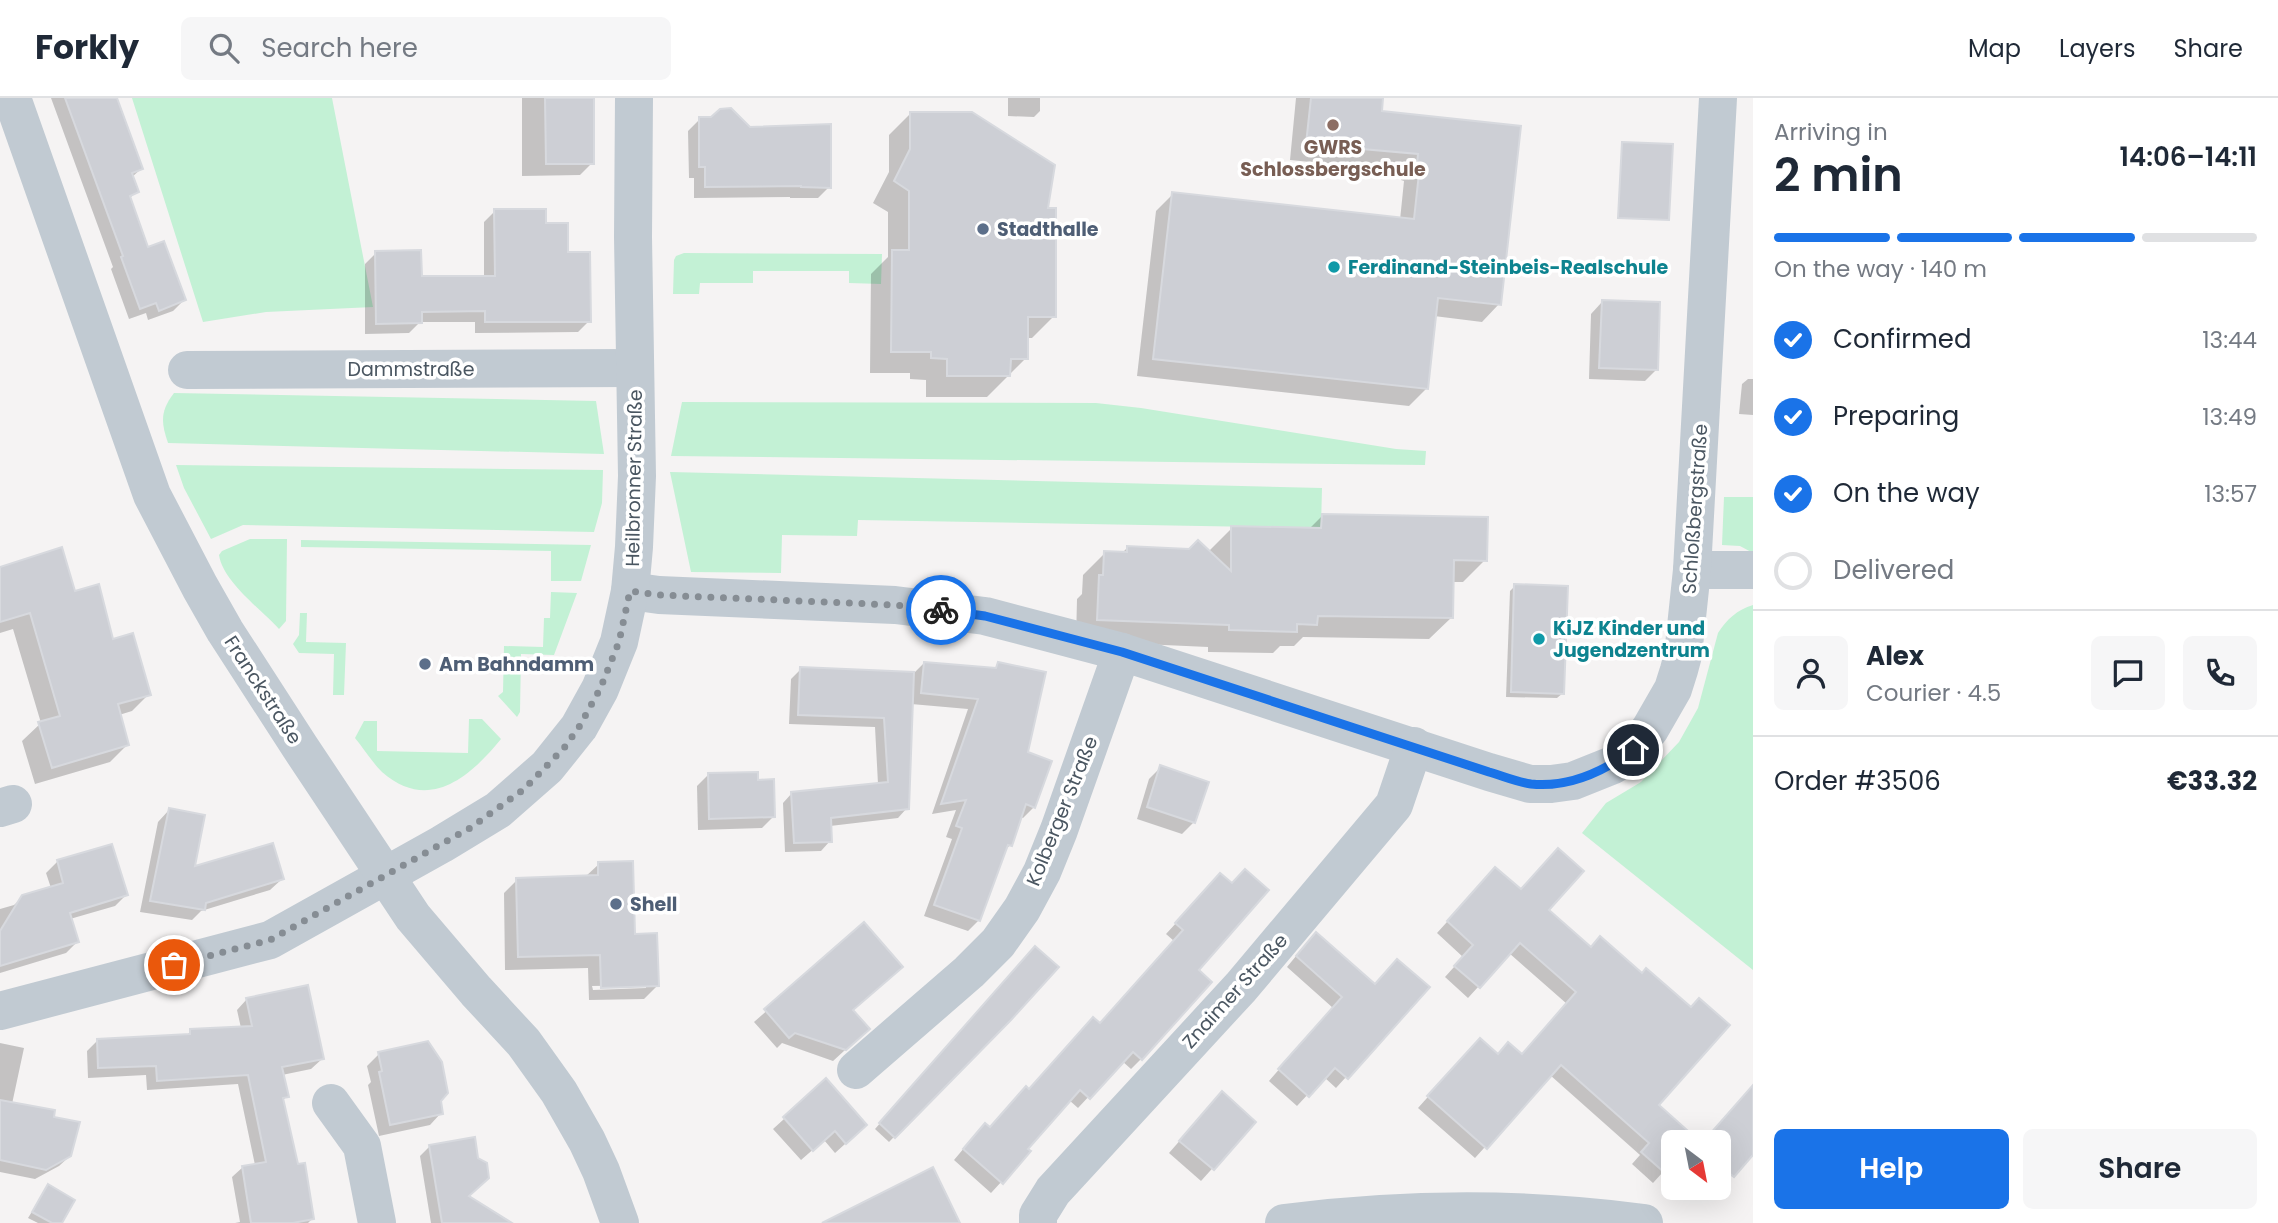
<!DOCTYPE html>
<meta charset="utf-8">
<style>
:root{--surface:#fff;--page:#f6f6f7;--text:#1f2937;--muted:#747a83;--line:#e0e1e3;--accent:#1a73e8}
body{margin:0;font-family:Poppins,sans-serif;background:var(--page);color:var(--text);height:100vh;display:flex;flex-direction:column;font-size:26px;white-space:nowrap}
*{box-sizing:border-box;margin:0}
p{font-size:23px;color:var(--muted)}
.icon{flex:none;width:38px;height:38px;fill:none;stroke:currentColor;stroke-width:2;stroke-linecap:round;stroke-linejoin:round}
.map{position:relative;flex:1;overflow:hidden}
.panel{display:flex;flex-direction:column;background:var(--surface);width:525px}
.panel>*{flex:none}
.needle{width:46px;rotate:148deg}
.controls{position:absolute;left:1661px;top:1032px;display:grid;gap:14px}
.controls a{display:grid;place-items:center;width:70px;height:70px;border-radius:10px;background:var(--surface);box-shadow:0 7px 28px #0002;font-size:35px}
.pin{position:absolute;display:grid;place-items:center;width:60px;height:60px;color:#fff;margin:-30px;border:4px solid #fff;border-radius:50%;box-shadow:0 2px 7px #0007}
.courier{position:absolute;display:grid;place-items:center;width:70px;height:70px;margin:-35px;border:5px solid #1a73e8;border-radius:50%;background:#fff;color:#222;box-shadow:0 2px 9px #0007}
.headline em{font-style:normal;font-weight:600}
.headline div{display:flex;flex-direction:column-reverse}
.headline{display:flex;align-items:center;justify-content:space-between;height:119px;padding:0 21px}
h1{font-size:46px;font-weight:600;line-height:52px}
.bar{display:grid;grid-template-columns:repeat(4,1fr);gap:10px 7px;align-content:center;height:84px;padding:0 21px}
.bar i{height:9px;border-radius:5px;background:var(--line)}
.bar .current{background:var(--accent)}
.bar p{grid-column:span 4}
.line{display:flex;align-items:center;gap:18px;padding:0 21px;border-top:2px solid var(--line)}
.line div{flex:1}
.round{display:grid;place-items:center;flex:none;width:74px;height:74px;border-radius:10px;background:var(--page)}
ol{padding:0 21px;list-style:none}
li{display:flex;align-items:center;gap:21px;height:77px}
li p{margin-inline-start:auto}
li .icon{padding:7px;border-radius:50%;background:var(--accent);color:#fff;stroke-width:4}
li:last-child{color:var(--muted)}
li i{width:38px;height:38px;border:4px solid var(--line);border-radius:50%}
.button{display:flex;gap:14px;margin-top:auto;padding:14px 21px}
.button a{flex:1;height:80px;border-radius:10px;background:var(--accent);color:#fff;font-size:28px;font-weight:600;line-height:80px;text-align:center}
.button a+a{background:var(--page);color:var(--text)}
header{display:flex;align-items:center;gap:42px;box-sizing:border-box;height:98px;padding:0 35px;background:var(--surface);border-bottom:2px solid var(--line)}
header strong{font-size:33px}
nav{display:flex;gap:38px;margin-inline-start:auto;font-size:24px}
.search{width:490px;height:63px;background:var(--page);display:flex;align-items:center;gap:18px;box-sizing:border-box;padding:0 24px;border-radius:10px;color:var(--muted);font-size:26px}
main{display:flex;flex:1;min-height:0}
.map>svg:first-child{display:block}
.green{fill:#c3f1d5}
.shadow{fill:#0003;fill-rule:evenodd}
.building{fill:#cdcfd5;stroke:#d7d9de;stroke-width:2}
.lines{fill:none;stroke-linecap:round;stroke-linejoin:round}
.minor{stroke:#c1cad2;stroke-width:38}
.tertiary{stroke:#c1cad2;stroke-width:38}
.done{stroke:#868d94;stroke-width:7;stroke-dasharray:0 12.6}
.route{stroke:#1a73e8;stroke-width:9}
.education-dot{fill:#8d6e63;stroke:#fff;stroke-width:2.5}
.service-dot{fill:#5c6f8a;stroke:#fff;stroke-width:2.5}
.culture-dot{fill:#0f9aa8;stroke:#fff;stroke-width:2.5}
.labels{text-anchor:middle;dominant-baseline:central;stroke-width:7;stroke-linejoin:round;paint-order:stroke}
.education-label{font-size:19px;font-weight:bold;fill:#785e54;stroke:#fff}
.service-label{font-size:19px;font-weight:bold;fill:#4e5e75;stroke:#fff;text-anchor:start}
.culture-label{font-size:19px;font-weight:bold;fill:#0d838f;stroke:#fff;text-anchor:start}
.street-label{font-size:19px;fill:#4a5661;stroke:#fff}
</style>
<header>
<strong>Forkly</strong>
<div class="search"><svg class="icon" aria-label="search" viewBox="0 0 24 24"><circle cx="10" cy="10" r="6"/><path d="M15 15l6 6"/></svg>Search here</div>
<nav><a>Map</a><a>Layers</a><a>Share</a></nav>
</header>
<main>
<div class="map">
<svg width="1753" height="1125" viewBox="0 0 1753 1125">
<rect width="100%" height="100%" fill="#f5f3f3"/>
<g class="green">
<path d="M132,0H332L373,209L266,214L203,224Z"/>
<path d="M684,155L882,156L881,186L849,185V173H753V185H700L699,196H673L674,162L676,158Z"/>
<path d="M174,295L596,303L604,356L168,345C161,325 160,313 174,295Z"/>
<path d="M682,304L1096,305L1141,310L1396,351L1426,353L1425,367L671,358Z"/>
<path d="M176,367L603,372L602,405L594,434L243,427L211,441L184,390Z"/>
<path d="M670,374L1322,390L1321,430L858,422L857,438L782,437L781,475L691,474Z"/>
<path d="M1724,399H1753V455L1740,448L1722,447Z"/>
<path d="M250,441H287L286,523L279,531C262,512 223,484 219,457L222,453Z"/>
<path d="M301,442L591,447L581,483H551V453L301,449Z"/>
<path d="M551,494L577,495L554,557L521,556L520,614L517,619L498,598L503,594L504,548L543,549L544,520H550Z"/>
<path d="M1753,507V872L1582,735L1606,705L1641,684L1679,644L1698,610L1718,535C1727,521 1737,512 1753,507Z"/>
<path d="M300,515H307L306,544L346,545L344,597H333L334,556L299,555L293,546L299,537Z"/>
<path d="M469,621H482L501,641C470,679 429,715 382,674C372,664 364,651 355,640L364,623H377V653L468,655Z"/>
</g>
<g class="shadow">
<path d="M51,0H115L141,71L132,79L137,93L129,101L147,151L184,202L173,213L148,222L146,215L129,221L111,171L113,169Z"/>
<path d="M522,0H592V65L580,77L522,78Z"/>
<path d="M1008,0H1040V13L1034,19L1008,18Z"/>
<path d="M1296,0H1382L1380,14L1519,30L1499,206L1482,224L1434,218L1426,291L1409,308L1137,278L1156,113L1173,96L1400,122L1404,83L1401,82L1402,73L1290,62Z"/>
<path d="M911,15L1046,112L1054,218L1032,240H1027L1026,260L987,299H926V282L910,281V275H870L871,176L888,159V114L873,105L889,74V37Z"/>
<path d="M700,21L749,30L829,89L818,100H790V99L694,100V80H689L688,33Z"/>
<path d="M495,113L544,126L566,156L589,223L578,234L475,235V224H420L409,235L365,236V166L376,155L420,180H484V124Z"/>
<path d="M1602,204L1656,272L1645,283L1589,281L1591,216Z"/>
<path d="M1748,281H1753V317L1739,316L1742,286Z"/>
<path d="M1322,418L1485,462L1463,484H1452V519L1429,541L1303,539L1294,548H1280L1273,555L1208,554V549L1076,543L1077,501L1082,496L1083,477L1105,455H1122L1127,450L1210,456V452L1232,430L1309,431Z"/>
<path d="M0,471L74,495L112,543L149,596L132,613L119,617L127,647L110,664L35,686L22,643L41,625L13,531L0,535Z"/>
<path d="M1515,488L1563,595L1557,600L1506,599L1510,493Z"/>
<path d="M924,565L993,572L999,566L1026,655L1034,709L1023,720L1020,719L1010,747L1003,755L979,822L968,833L924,818L952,741L946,739L956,712L932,716L968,611L911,606L907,710L898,720L830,728V743L821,753L785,754L783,705L792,695L878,686L875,629L789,626L791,581L801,571L914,575Z"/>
<path d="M1161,669L1194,724L1182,736L1137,721L1149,681Z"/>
<path d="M709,676L756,684L774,718L762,730L698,732L697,688Z"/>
<path d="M169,712L193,771L282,781L270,792L201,813L192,822L140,814L158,724Z"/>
<path d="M111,748L126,797L115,808L70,821L77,844L66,855L0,875V811L14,807L23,799L51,790L46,775L57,764Z"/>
<path d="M599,766L657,888L644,901L589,902L588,870L505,872L504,795L517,782L585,779ZM646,887V890L593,892L592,888Z"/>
<path d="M1485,782L1546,812L1656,1007L1673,1045V1063L1653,1085L1632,1066L1640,1057L1550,977L1475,1060L1418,1010L1469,953L1497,957L1521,958L1567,906L1509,855L1468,900L1445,879L1463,859L1437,835Z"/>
<path d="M1210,788L1196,873L1141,961L1131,971L1122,963L1078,1010L1069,1002L1026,1051L1029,1054L991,1095L954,1062L975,1037L989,1031L1100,927L1174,843L1166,836Z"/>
<path d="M864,827L851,913L856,942L833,963L782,945L777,950L754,924Z"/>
<path d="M1306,846L1374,888L1428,889L1336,990L1324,979L1297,1008L1269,983L1333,910L1287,869Z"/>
<path d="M1030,855L1010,920L889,1044L875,1031Z"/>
<path d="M247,901L322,961L311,971L282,977L287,998L282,1003L312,1121L308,1125H235L240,1124L232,1079L243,1069L255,1067L238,986L147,992L146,977L88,980L87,953L97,943L186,938L191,933L241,930L237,912Z"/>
<path d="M0,945L24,950L12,1006L52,1020L70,1058L59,1068L35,1081L0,1074Z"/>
<path d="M379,956L439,1002L441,1015L430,1027L379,1038L368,987L371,984L367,968Z"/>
<path d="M826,983L855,1037L835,1055L824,1042L801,1062L773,1031Z"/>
<path d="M1753,989V1055L1721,1089L1718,1087V1045L1747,995Z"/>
<path d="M1211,1007L1254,1024L1201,1083L1169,1055Z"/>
<path d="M430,1048L467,1099L495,1125H431L420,1058Z"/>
<path d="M48,1088L60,1125H38L28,1120Z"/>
</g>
<g class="building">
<path d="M65,0H117L143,71L132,75L139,94L130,98L148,149L164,143L186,202L159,213L156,205L140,211L121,159L123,158Z"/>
<path d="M545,0H594V66H546Z"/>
<path d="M1311,0H1383L1382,13L1521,28L1501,207L1438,200L1428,291L1153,261L1172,94L1414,121L1420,66H1417L1418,56L1306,46Z"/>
<path d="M731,10L750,29L831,26V90L801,89V88L705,89V69H699V19H711L720,11Z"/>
<path d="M910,14H972L1055,67L1048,110H1056V219H1028V261H1011L1010,278H947V261L931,260V254H891L892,152H909V93L894,83L910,51Z"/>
<path d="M1622,44L1673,46L1669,122L1618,120Z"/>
<path d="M494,111H546V125H568V154H590L591,224H485V213L422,214V225L376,226L375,153L421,152L422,178H495Z"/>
<path d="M1602,202L1660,204L1658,272L1599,270Z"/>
<path d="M1322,416L1488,419L1487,463L1454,462L1453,520L1318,518L1317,527L1297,526V534L1229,532V527L1097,522L1099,477H1103L1104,453L1127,454V448L1189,451L1198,442L1231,473V428L1321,430Z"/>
<path d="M62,449L75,493L99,486L113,541L133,535L151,597L118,606L129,647L52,670L38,624L60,618L30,515L0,524V469Z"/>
<path d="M1514,486L1568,488L1564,596L1511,594Z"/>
<path d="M924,564L996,570L998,564L1046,574L1028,654L1052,663L1035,710L1026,706L1012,748L1008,747L980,823L934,807L962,730L956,728L966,702L941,706L978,601L921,595Z"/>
<path d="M800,569L914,574L909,711L831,720L832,744L794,745L791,694L888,684L884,620L798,617Z"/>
<path d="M1160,667L1209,684L1195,725L1147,709Z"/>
<path d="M758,674V682L774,681L775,719L709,721L708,675Z"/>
<path d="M169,710L205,717L195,768L273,745L284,781L206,805L205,812L150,803Z"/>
<path d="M112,746L128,797L70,815L79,844L0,868V833L22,797L63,785L57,762Z"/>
<path d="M1558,750L1584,773L1549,812L1591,849L1600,838L1642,875L1646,870L1691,909L1699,900L1730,927L1659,1007L1696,1040L1692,1045H1673V1066L1665,1075L1641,1054L1649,1045L1561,967L1487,1051L1427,998L1480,940L1498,956L1508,944L1522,956L1576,894L1520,845L1480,890L1454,868L1473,847L1447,823L1495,769L1521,791Z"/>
<path d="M633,763L635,836L657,835L659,888L601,890L600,857L518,859L516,780L598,777V764Z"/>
<path d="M1245,771L1269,792L1199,872L1212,884L1142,962L1133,954L1090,1001L1080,992L1028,1051L1031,1053L1003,1086L963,1051L985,1025L990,1029L1026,988L1029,991L1093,919L1100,925L1183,832L1175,825L1220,775L1232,785Z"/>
<path d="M864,824L903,869L853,912L870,931L846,952L795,935L789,940L764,911Z"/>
<path d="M1316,834L1375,886L1397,861L1430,889L1348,981L1335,970L1309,999L1278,971L1342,899L1296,858Z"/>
<path d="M1035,848L1059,869L1011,922L895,1040L879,1025Z"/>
<path d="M308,887L324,961L282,969L289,999L283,1000L298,1066L305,1065L314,1121L293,1125H251L242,1068L266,1064L248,977L157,983L156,968L98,970L97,941L190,936V931L252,928L246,900Z"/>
<path d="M428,943L442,964L448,995L441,1003L443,1016L390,1027L379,974L382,973L378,954Z"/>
<path d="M826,980L867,1027L846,1046L835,1033L813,1053L783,1019Z"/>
<path d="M1753,987V1057L1734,1079L1718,1066V1045H1702Z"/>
<path d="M1222,993L1256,1024L1214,1072L1179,1043Z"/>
<path d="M0,1002L55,1012L54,1019L80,1024L71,1058L46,1072L0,1062Z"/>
<path d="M475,1039L478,1060L487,1065L489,1080L469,1098L512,1125H442L429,1047Z"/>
<path d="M933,1069L960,1125H822Z"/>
<path d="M48,1086L75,1102L62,1125H52L32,1114Z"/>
</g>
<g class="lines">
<g class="minor">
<path d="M187,272L635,270"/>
<path d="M1692,472H1753"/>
<path d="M630,493L659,497L895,507L985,518L1122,554L1489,674L1530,686H1551L1573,683L1613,667L1633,652L1650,631L1673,591L1679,572L1683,557L1692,472L1718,0"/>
<path d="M0,710L13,706"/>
<path d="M0,913L270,842L442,746L498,712L547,669L579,629L600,591L619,544L630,493L634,449L637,378L633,139L634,0"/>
<path d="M856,972L969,874L998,845L1022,811L1042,774L1059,732L1122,554"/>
<path d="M331,1005L362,1048L377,1125"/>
<path d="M1038,1125V1117L1053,1093L1241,889L1394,707L1414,648"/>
<path d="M1284,1125C1403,1110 1525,1109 1644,1125"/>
</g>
<path class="tertiary" d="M12,0L152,397L200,489L225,533L300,649L413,819L476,893L524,945L559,994L587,1043L601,1073L620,1125"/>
</g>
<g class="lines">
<path class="done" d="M174,867L270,842L470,730L523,692L564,650L579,629L600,591L619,544L630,493L659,497L895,507L941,512"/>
<path class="route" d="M941,512L985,518L1122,554L1489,674C1503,678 1517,684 1531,686C1569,690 1603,674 1633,652"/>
</g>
<circle class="education-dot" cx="1333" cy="27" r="7"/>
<g class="service-dot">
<circle cx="983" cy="131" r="7"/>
<circle cx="425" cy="566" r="7"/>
<circle cx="616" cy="806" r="7"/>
</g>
<g class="culture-dot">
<circle cx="1334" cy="169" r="7"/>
<circle cx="1539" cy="541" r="7"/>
</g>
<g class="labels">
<g class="education-label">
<text x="1333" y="49">GWRS<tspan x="1333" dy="22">Schlossbergschule</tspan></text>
</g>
<g class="service-label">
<text x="997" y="131">Stadthalle</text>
<text x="439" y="566">Am Bahndamm</text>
<text x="630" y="806">Shell</text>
</g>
<g class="culture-label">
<text x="1348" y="169">Ferdinand-Steinbeis-Realschule</text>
<text x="1553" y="530">KiJZ Kinder und<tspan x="1553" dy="22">Jugendzentrum</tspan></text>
</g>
<g class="street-label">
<text x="411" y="271">Dammstraße</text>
<text transform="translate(634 380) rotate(-89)">Heilbronner Straße</text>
<text transform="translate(1695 411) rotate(-86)">Schloßbergstraße</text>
<text transform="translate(263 592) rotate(57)">Franckstraße</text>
<text transform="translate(1062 713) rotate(-68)">Kolberger Straße</text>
<text transform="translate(1235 893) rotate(-48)">Znaimer Straße</text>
</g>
</g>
</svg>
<div class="controls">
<a><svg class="needle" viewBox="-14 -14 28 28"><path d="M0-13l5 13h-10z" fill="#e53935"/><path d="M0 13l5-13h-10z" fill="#747a83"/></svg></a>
</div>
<div class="pin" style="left:174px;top:867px;background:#ea580c"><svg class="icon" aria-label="bag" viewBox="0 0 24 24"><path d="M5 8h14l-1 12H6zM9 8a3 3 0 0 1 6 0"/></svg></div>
<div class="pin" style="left:1633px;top:652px;background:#1f2937"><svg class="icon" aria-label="home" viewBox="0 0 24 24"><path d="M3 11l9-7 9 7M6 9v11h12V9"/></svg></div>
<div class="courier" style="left:941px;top:512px"><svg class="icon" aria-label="bike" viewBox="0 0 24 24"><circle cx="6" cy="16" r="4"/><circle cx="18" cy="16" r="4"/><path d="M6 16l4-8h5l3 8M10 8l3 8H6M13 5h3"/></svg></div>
</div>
<section class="panel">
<div class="headline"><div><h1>2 min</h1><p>Arriving in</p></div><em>14:06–14:11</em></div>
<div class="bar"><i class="current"></i><i class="current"></i><i class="current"></i><i></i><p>On the way · 140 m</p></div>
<ol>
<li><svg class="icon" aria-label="check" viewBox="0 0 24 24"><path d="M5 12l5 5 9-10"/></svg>Confirmed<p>13:44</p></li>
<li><svg class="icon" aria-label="check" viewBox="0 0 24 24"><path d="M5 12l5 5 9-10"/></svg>Preparing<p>13:49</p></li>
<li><svg class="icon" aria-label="check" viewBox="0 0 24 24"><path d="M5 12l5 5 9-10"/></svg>On the way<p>13:57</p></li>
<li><i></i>Delivered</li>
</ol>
<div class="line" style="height:126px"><a class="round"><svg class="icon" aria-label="person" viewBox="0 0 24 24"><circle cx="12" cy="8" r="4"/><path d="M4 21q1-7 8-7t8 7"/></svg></a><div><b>Alex</b><p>Courier · 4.5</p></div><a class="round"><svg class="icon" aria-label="chat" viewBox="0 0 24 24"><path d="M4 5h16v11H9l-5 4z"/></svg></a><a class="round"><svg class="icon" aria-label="phone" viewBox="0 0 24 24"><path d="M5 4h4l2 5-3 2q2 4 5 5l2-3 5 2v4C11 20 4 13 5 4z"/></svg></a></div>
<div class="line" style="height:91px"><div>Order #3506</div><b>€33.32</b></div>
<div class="button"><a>Help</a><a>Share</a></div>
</section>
</main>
